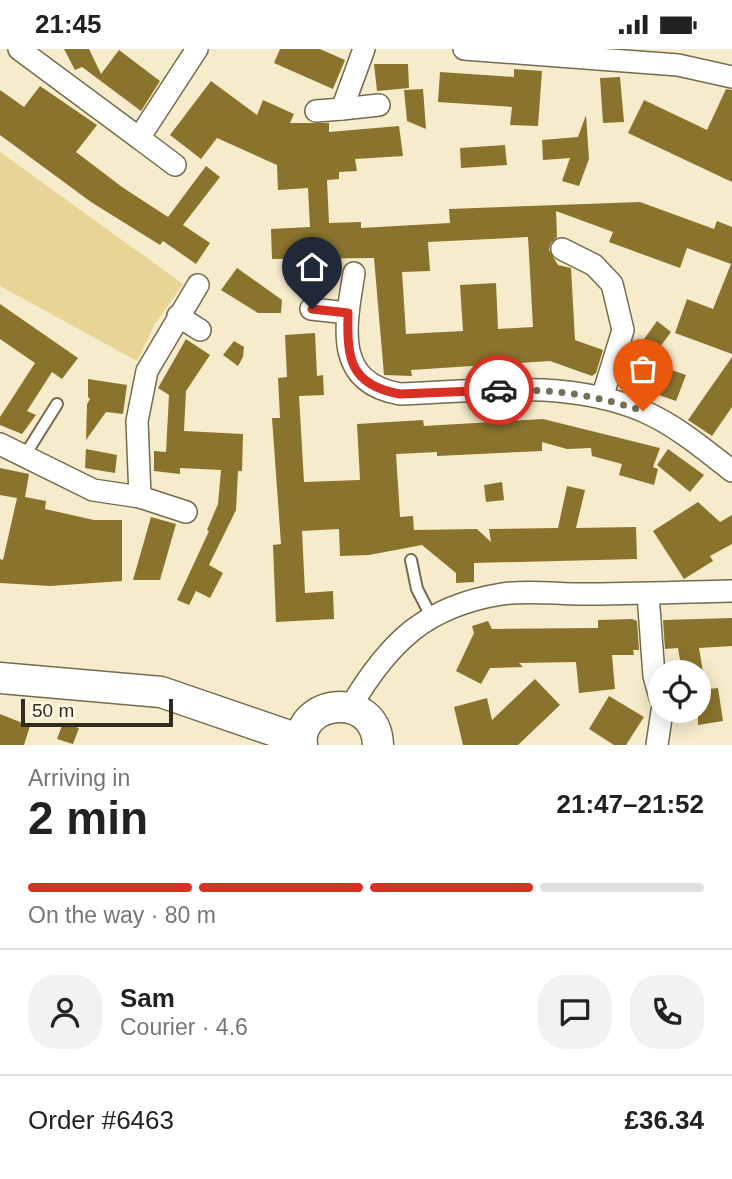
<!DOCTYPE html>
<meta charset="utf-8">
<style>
:root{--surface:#fff;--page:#f2f2f2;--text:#222;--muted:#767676;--line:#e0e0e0;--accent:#d93025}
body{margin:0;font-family:Helvetica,sans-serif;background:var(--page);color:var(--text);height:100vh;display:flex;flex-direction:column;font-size:26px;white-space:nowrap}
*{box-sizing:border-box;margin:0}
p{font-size:23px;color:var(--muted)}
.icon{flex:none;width:38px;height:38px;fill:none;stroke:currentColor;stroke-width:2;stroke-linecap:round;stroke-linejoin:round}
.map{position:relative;height:696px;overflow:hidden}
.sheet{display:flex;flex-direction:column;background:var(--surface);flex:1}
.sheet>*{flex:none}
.tools{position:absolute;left:648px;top:611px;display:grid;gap:14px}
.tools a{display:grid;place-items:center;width:63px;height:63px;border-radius:50%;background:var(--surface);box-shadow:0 4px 18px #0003;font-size:35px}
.scale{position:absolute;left:21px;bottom:18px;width:152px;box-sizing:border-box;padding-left:7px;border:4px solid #2f2b1f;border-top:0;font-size:19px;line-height:24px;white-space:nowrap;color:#2f2b1f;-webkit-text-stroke:5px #fff9e6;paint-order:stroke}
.pin{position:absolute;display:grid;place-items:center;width:60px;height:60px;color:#fff;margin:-72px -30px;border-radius:50% 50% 50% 0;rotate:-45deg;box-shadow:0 0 7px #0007}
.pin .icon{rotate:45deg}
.courier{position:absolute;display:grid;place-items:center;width:70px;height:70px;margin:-35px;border:5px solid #d93025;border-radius:50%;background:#fff;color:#222;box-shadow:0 2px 9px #0007}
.head em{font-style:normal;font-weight:700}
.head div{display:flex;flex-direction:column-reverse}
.head{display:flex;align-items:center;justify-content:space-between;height:119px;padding:0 28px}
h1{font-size:46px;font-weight:700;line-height:52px}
.bar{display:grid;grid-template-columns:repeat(4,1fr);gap:10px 7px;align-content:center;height:84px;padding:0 28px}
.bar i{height:9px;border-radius:5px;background:var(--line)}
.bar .current{background:var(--accent)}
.bar p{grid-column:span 4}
.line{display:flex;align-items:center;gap:18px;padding:0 28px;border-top:2px solid var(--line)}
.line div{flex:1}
.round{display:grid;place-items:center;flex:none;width:74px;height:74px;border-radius:28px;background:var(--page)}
.status{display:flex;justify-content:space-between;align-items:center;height:49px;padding:0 35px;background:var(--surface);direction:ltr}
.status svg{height:19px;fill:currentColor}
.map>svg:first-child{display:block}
.green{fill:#e9d498}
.building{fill:#8a742d;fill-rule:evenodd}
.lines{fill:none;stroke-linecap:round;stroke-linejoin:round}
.lane-casing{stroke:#756b4f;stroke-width:14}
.street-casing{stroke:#756b4f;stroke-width:24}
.secondary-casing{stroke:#756b4f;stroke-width:33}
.lane{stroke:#fff;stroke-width:10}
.street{stroke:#fff;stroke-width:21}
.secondary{stroke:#fff;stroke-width:30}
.done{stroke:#756e5b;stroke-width:7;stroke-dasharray:0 12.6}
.route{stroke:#d93025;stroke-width:9}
</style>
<div class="status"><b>21:45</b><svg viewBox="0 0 49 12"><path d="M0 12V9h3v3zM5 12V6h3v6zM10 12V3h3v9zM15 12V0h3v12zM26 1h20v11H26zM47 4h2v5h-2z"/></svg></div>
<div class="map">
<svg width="732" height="696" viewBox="0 0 732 696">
<rect width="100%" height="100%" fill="#f6ebcb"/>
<path class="green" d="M0,103L183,235L155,275L137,312L0,237Z"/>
<g class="building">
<path d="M64,0H89L101,25L119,1L160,32L141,62L82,18L75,21Z"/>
<path d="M280,0H320L345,11L333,40L274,14Z"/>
<path d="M374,15H408L409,39L377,42Z"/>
<path d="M514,20L542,22L538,77L510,76L512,58L438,53L440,23L514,28Z"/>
<path d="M620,28L624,73L603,74L600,29Z"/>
<path d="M211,32L257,66L263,51L294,65L290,74H329V83L399,77L403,107L355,110L357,122L339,123V130L327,131L329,174L361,173V179L450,174L449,160L640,153L714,180L717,172L732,178V305L675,284L687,250L713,260L731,215L687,199L680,219L609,193L613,183L556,162L557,188L551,194L549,201L558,216L571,219L575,291L603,301L596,324L592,327L550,312L411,321L412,327L384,326L374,209L272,210L271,180L310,178L308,139L278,141L277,116L217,89L201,110L170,86ZM528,188L533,278L498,280L496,234L460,236L463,282L406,285L402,223L430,222L428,193Z"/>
<path d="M40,37L97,76L76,103L122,138L168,168L206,117L220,128L183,176L210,194L196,215L163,192L160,196L91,153L0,86V41L24,58Z"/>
<path d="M423,40L426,80L407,72L404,41Z"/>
<path d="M726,40L732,41V133L628,84L644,51L707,81Z"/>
<path d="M586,66L589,110L579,137L562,132L570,109L543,111L542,91L578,88Z"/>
<path d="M505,96L507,116L461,119L460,99Z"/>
<path d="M237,219L282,251L281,264H258L221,241Z"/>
<path d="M0,255L78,309L62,330L52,323L27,362L36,366L22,385L0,376V368L35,314L0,290Z"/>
<path d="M657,272L671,283L649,313L686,326L676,352L621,333L629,306L632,307Z"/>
<path d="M315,284L317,327L323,326L324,346L299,347L304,433L360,431L357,375L423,371L424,377L543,370L660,399L653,418L658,420L654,436L619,426L622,415L592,407L591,399L567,400L542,393V402L437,407V403L396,405L400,468L413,467L414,481L477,480L491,493L489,480L558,479L567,437L585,441L576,479L636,478L637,510L474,514V533L456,534V524L422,496L369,506L340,507L339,480L302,482L305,544L333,542L334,570L276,573L273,496L281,495L272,369H280L278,329L287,328L285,286Z"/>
<path d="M186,290L210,306L186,342L184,382L243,385L242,422H238L236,461L209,516L223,524L210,549L196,542L189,556L177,551L209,482L207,481L218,455L221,421L180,419V425L154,422V402L166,403L169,346L158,339Z"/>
<path d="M234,292L244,298L243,308L238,317L223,306Z"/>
<path d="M732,308V358L712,387L688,371Z"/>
<path d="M88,330L127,336L123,365L106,363L86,391L87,355L90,350L88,348Z"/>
<path d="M86,400L117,406L115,424L85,419Z"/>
<path d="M668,400L704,426L690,443L657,416Z"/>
<path d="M0,419L29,425L25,448L46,452L45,460L94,471H122V532L50,537L0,534V510L3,511L17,449L0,446Z"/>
<path d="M502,433L504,451L486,453L484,436Z"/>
<path d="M698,453L720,473L732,466V495L710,507L713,512L684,530L653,482Z"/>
<path d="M151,468L176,475L160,531H133Z"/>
<path d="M732,569V597L699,599L703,623H682L678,599L665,600L663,571Z"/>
<path d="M632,570L637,572L639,601H633L634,606H612L615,640L579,644L576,613L519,614L523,618L490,619L481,635L456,622L474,584L472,577L488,572L492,580L598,579V571Z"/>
<path d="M535,630L560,656L518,696H463L454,658L487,649L492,671Z"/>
<path d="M718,639L723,672L698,676V641Z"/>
<path d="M609,647L644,668L626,696H614L589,680Z"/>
<path d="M0,665L30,677L24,696H0Z"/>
<path d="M63,674L79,679L73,695L57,690Z"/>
</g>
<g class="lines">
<defs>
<g id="lane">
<path d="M25,406L57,355"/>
<path d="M411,511L417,540L431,567"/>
</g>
<g id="street">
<path d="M19,0L139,89"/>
<path d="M364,0L342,60L379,56"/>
<path d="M464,0L678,16L732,28"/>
<path d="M316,62L342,60"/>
<path d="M175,116L139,89L197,0"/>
<path d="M562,200L594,216L612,235L623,281L602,349"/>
<path d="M354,224C346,275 332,333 400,345C480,342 567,330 643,362C677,377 704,400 732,422"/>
<path d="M311,260L348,264"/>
<path d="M178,267L200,281"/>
<path d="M0,395L93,441L140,448L137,372L147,322L198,236"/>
<path d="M140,448L186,463"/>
<path d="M648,545L654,627L660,648"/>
<path d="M351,657C389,593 426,557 502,545C529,541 556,545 582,545C632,545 682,543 732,542"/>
<path d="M657,696L662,662"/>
</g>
<g id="secondary">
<path d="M0,629L161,643L301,691"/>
<path d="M302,696C296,651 376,640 378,696"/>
</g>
</defs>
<use href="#lane" class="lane-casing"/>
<use href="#street" class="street-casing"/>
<use href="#secondary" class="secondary-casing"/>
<use href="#lane" class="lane"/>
<use href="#street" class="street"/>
<use href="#secondary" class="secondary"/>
</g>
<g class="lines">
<path class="done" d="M499,341C553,340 592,345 643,362"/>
<path class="route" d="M312,260L348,264C347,309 349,336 400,345L499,341"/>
</g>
</svg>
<div class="tools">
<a><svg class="icon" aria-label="locate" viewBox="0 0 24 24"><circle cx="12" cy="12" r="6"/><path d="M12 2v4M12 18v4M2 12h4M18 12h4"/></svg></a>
</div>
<div class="scale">50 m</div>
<div class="pin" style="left:643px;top:362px;background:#ea580c"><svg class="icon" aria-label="bag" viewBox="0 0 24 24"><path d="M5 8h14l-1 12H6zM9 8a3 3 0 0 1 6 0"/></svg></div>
<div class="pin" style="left:312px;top:260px;background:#1f2937"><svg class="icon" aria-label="home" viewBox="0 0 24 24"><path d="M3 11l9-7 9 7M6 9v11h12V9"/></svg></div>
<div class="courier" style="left:499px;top:341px"><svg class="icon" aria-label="car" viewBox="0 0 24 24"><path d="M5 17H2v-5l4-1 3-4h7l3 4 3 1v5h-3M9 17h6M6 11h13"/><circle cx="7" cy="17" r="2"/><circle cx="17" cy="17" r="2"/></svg></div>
</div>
<section class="sheet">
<div class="head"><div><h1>2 min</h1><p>Arriving in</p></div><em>21:47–21:52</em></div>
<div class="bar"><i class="current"></i><i class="current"></i><i class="current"></i><i></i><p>On the way · 80 m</p></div>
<div class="line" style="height:126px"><a class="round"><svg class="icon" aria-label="person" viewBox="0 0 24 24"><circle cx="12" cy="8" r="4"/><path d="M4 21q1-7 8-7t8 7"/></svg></a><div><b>Sam</b><p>Courier · 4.6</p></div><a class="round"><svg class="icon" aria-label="chat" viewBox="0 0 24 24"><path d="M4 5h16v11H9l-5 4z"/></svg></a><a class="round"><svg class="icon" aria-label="phone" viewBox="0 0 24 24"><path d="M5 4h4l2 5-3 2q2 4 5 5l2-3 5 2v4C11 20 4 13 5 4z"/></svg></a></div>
<div class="line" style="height:91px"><div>Order #6463</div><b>£36.34</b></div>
</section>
